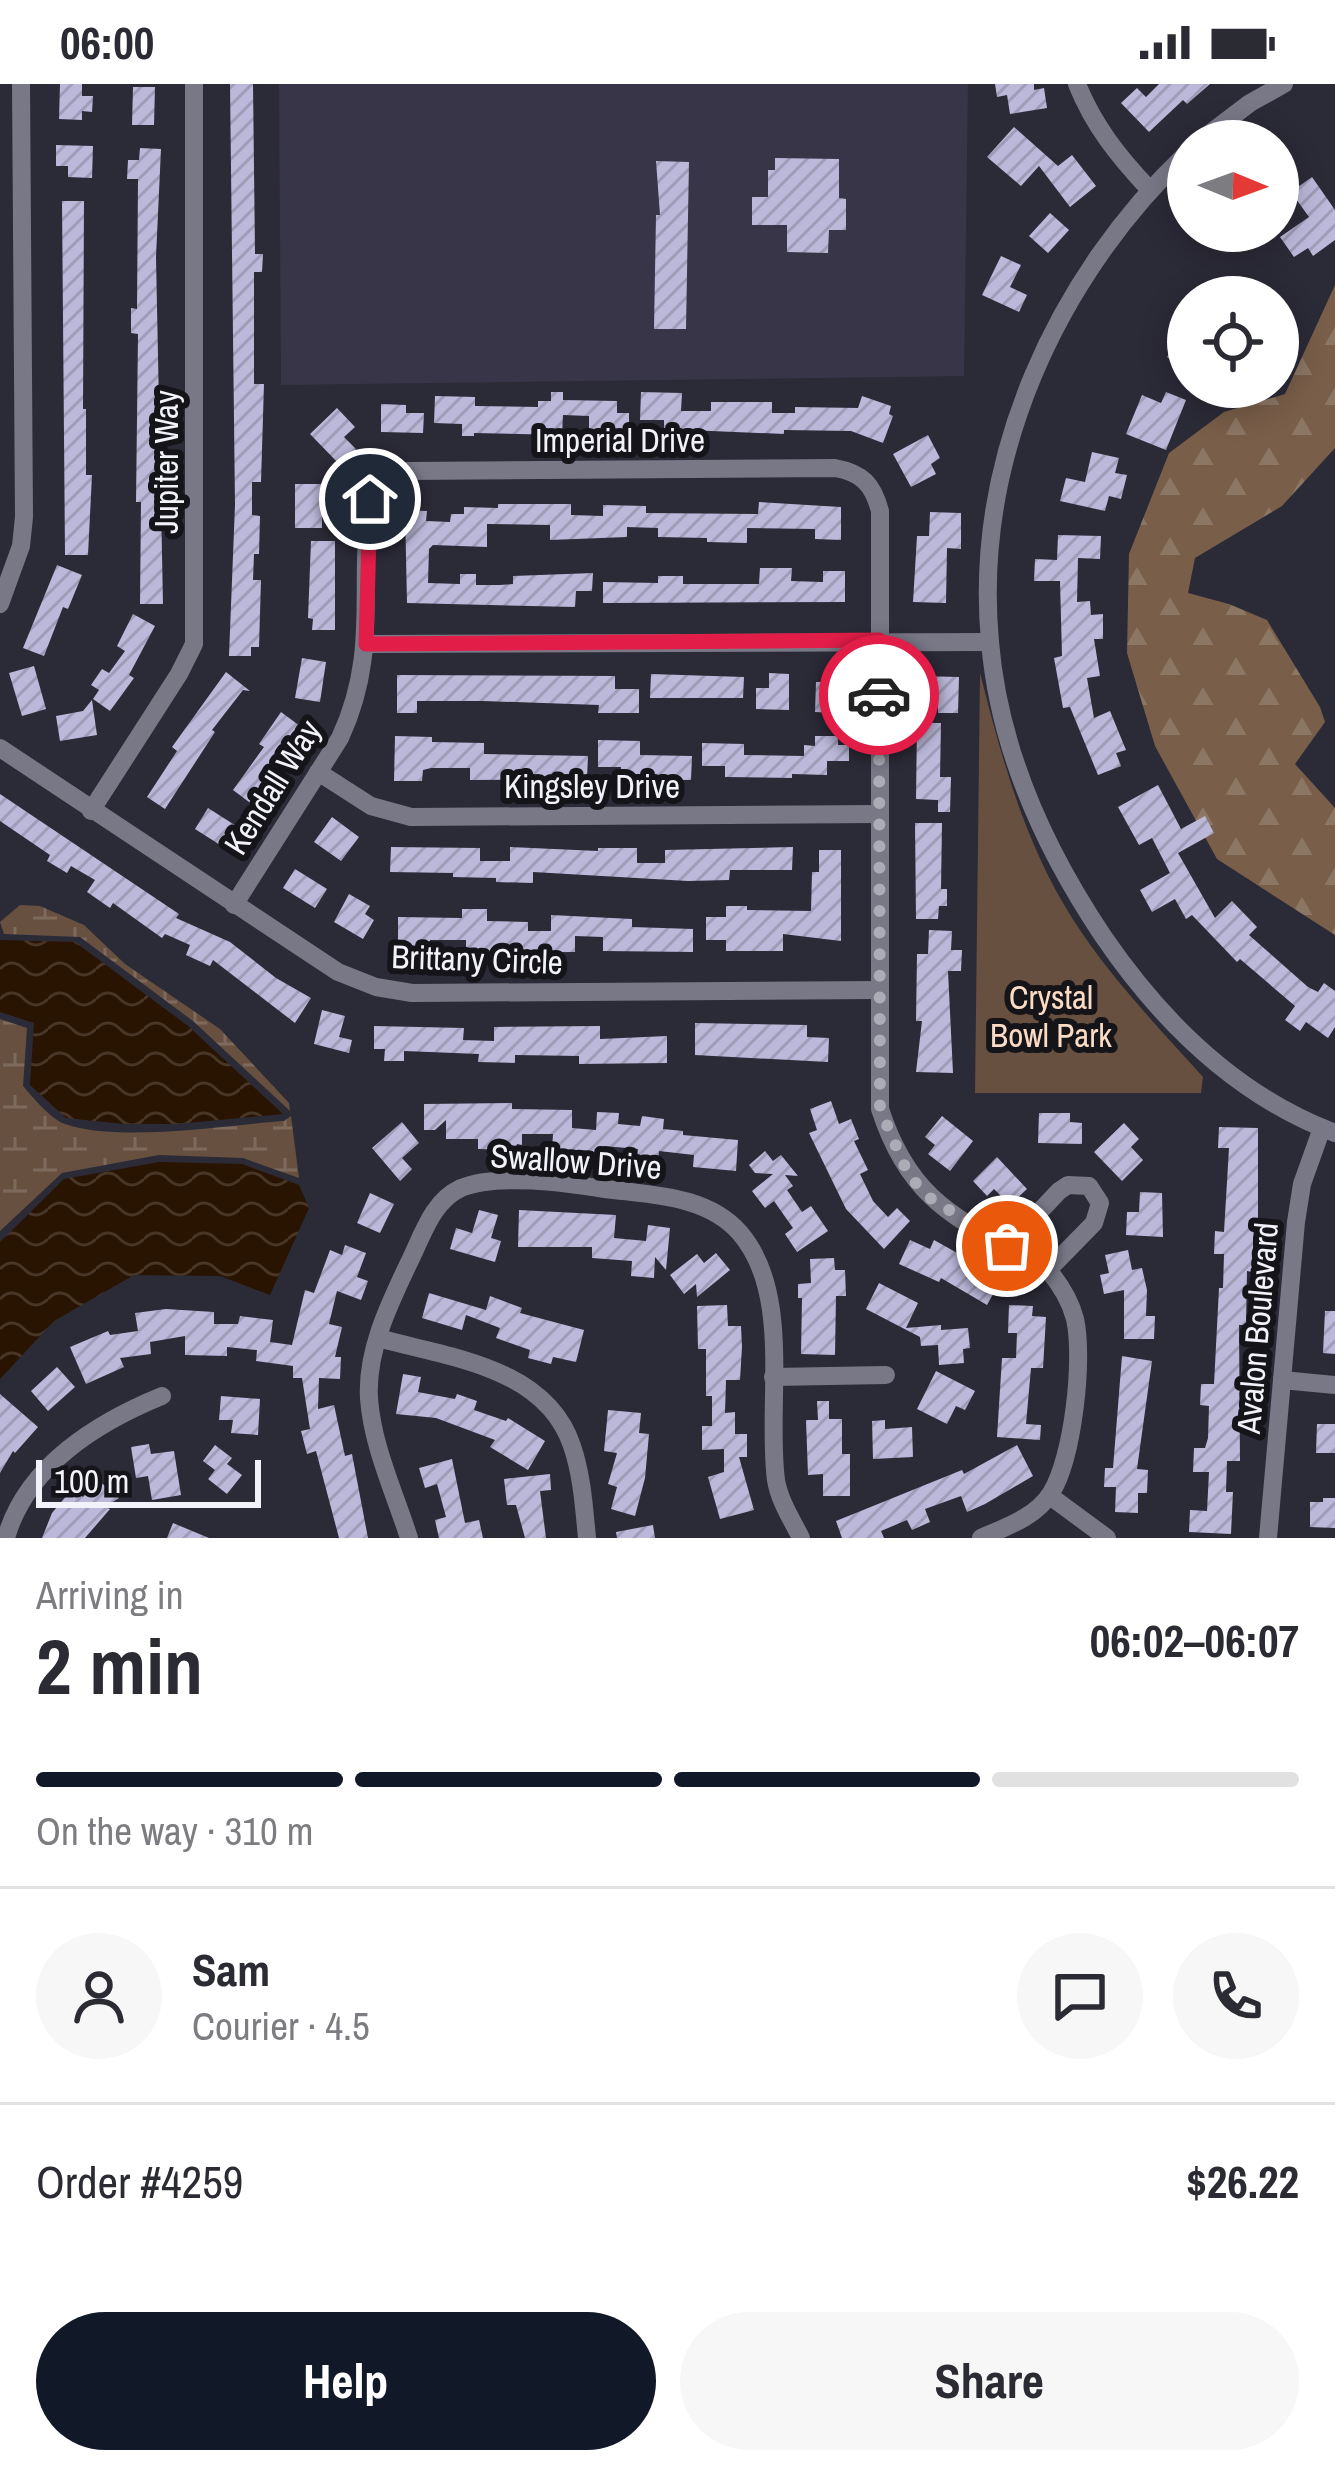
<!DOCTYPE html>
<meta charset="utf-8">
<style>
:root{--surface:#fff;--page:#f7f7f7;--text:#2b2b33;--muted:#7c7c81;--line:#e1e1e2;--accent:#111827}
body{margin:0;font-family:"Archivo Narrow",sans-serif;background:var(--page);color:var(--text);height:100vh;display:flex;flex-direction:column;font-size:45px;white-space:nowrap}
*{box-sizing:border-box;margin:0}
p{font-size:39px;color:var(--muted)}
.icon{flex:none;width:66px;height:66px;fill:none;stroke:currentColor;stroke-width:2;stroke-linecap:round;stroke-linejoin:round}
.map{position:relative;height:1454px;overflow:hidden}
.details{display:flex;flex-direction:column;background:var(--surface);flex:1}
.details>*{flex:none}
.needle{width:78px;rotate:91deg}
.fabs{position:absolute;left:1167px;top:36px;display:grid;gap:24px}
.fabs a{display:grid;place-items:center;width:132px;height:132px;border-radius:50%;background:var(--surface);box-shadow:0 6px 30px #0003;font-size:60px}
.scale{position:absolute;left:36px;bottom:30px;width:225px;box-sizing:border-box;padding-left:12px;border:6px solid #f2f2fa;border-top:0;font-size:33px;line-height:42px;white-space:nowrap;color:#f2f2fa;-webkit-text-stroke:9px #141419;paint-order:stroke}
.pin{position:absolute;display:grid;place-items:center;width:102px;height:102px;color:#fff;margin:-51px;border:6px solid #fff;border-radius:50%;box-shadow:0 3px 12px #0007}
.courier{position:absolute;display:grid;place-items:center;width:120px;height:120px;margin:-60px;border:9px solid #e11d48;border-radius:50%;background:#fff;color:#222;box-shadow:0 3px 15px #0007}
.overview em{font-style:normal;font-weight:700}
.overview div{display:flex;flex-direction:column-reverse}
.overview{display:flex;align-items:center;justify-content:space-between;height:204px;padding:0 36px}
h1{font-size:78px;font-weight:700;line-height:90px}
.bar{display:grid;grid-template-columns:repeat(4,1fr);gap:18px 12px;align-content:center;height:144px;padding:0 36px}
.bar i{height:15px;border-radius:9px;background:var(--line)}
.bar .on{background:var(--accent)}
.bar p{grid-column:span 4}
.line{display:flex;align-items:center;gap:30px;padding:0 36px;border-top:3px solid var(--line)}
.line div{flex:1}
.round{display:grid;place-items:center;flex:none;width:126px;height:126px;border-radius:63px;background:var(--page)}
.cta{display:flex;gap:24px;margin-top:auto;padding:24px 36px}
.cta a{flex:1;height:138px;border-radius:72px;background:var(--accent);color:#fff;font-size:48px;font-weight:700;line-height:138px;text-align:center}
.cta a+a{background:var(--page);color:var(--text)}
.status{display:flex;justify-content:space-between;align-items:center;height:84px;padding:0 60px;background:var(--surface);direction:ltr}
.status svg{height:33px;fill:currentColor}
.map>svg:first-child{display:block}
.built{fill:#373547}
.forest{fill:url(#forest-firs)}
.wetland{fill:url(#wetland-marsh)}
.park{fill:#67503f}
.water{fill:url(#water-waves)}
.building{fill:url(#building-hatch)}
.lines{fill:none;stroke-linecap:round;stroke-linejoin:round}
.street{stroke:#797887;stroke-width:18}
.done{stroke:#acacb6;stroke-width:12;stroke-dasharray:0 21.6}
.route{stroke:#e11d48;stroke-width:15}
.labels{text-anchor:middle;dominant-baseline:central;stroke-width:12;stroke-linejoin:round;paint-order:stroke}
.street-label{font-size:33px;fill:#f2f2fa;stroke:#141419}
.park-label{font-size:33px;fill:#fbdbc4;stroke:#141419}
</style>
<div class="status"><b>06:00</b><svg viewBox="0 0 49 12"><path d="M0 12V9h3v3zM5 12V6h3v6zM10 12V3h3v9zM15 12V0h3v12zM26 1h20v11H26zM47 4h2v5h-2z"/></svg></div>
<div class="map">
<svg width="1335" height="1454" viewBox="0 0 1335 1454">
<defs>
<pattern id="forest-firs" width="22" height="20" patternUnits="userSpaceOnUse" patternTransform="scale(3)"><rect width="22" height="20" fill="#795e49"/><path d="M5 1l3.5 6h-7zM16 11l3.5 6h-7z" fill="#8c7664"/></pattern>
<pattern id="wetland-marsh" width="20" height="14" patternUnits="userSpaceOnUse" patternTransform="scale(3)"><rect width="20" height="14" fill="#67503f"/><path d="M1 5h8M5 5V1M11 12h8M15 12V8" fill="none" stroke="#7d6a5c"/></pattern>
<pattern id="water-waves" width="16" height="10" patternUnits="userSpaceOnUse" patternTransform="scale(3)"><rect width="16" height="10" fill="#291301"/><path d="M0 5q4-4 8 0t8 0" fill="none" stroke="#483627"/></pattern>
<pattern id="building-hatch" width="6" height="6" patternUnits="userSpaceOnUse" patternTransform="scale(3)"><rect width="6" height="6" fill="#bbb8da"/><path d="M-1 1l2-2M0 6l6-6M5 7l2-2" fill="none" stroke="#9e9cb6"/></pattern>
</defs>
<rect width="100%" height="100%" fill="#2b2a37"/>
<path class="built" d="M279,0H968L964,292L281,301Z"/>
<path class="forest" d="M1335,201V364L1282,422L1195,474L1188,509L1229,520L1267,536L1320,623L1325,638L1295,680L1335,724V851L1217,775L1155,662L1127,569L1129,470L1169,369L1224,328L1285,310Z"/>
<g class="wetland">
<path d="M20,821L40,822L84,841L125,880L220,945L289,1019L290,1027L193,937L80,853L4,850L0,838Z"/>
<path d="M0,935L27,944L23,1002C33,1014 51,1035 65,1040C119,1059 226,1041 284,1037L291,1032L299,1094L243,1074L159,1071L62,1089L0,1147Z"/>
</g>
<path class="park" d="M980,589C1002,675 1025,761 1074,837C1110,893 1158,943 1203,993L1201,1009H975Z"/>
<g class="water">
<path d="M0,856L75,858L188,942L283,1030L177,1040H124L66,1034L30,1001L34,939L0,928Z"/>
<path d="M159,1078L242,1080L299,1101L309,1124L270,1211L220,1192L134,1191L54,1237L0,1295V1158L64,1095Z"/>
</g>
<g class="building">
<path d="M60,0H82V12H93L92,28L82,27V36L59,35Z"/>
<path d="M230,0H253L255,170H263L262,188H254V300H264L261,398H252V431L260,432L259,470H254L253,496H261L259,563H251V572H229L235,421Z"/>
<path d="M995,0H1034V6L1044,4L1047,24L1010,30L1007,11L997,13Z"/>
<path d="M1159,0H1210L1187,20L1183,16L1149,48L1121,19L1137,4L1146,13Z"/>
<path d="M133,3H155L154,41H132Z"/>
<path d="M1014,43L1058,82L1072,71L1096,102L1070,123L1039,82L1021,102L987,73Z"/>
<path d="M56,61L93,62L92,94L68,93V82H56Z"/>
<path d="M140,64L161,65L156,173L163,520H140L141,418H136L138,250L131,249V224L137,225L138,95H127L128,76H139Z"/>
<path d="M775,74L839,75V114L846,115V146H829L828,169L787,168V141H752V113H768V86H775Z"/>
<path d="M656,77L689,78L686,245H654L656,131H660Z"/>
<path d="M1312,93L1335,126V156L1313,172L1308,164L1294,173L1280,153L1309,133L1291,108Z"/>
<path d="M62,117H84L83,325H86V391H92L88,471H65Z"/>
<path d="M1050,129L1069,146L1048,169L1029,152Z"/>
<path d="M1001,172L1021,181L1010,203L1027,211L1019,228L982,211Z"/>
<path d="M1249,196L1262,213H1227Z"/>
<path d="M1188,241V286L1167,273Z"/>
<path d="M551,308H563V316L617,317V329H629V351L589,350V332L563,331L562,351L474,349V352H462V340L434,339L435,312L475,313V322L538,323V317H551Z"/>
<path d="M641,308L682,309L681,327H711V318H772V329H795V323L858,324L862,312L891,322L889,330L893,332L883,359L851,347L784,346V350L664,345V336H640Z"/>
<path d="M1166,308L1186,316L1166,366L1126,350L1142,311L1161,319Z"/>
<path d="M381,320L406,321V329H424L423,349L381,348Z"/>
<path d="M337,324L355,343L344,353L356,365L340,381L310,350Z"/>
<path d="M928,351L940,374L931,380L936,390L911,403L893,370Z"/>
<path d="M1092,368L1119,374L1115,389L1127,391L1121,415L1109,412L1105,427L1060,417L1066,394L1085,398Z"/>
<path d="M295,400H335V420H322V444H295Z"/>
<path d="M759,418L841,423V456L815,455V445L747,444V459L707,458V454L658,453V444L627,443V453L550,456V441L487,440V463L433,461L429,465L428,499L460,500V490H476V501H500L513,500V492L593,489L592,507H576L575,523L407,519L405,426L427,427L426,437L450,438L451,430H464V423L498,424V420H571V431L603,432V421L646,422V429L758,430Z"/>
<path d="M930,428L961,429V465L947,464L946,519L913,518L917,452H929Z"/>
<path d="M1058,451L1101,452L1100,475L1078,474L1077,518L1090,517L1091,531L1103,530V555H1094L1100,592L1087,594L1094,634L1110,627L1126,666L1116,669L1121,682L1098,691L1070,623L1063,624L1054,574L1062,572L1060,497H1034L1035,475L1057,476Z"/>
<path d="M311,457H335V546H312L313,535L308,534Z"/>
<path d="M57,481L82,491L68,525L63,523L44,572L23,564Z"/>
<path d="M760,484H792L791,497L823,498V487H845V518L603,519V498L658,499V492H683V500H759Z"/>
<path d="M133,530L155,542L129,591L134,594L110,627L93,615L99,606L91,601L102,585L109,589L125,567L117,562Z"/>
<path d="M302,574L326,578L320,618L295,614Z"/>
<path d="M34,582L46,625L22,632L9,589Z"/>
<path d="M226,588L250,607L243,606L212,646L215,648L165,725L147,713L177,667L172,663Z"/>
<path d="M769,589L789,590V626L756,625V604H769Z"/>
<path d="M651,590L744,593L743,614H650Z"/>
<path d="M397,591L615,592V605H639V629H598L599,621L483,617H417V629H397Z"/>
<path d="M919,592L959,593L958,629H938V616H918Z"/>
<path d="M816,598H839V629L815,628Z"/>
<path d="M92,616L97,651L60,657L56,632L83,627Z"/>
<path d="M281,628L304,645L253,721L233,706L264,663L259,660Z"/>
<path d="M917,639H941L940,693H951L950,728H938V716L916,715Z"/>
<path d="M395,652L432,653V658L484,659V670L588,672L587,695L470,696V684H431L423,686L422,697H394Z"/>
<path d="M815,652H838V661H849V677H827V691L792,690V694L725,693V682H702V659L744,660V671L804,672V661L815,662Z"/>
<path d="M598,656L640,657V671L692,672L691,696L620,695L621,683H598Z"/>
<path d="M1158,701L1181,745L1205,732L1214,749L1178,769L1215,834L1232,817L1257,843L1249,851L1308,903L1318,908L1324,899L1335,907V943L1328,954L1306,938L1300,947L1285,936L1295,922L1240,875L1237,878L1192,831L1186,835L1175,815L1152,828L1140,806L1170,789L1152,754L1139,761L1118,723Z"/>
<path d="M0,710L179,830L176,834L230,858L276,894L311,914L295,939L213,876L210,882L186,871L190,861L165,850L162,854L113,819L110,824L87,808L95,796L71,782L67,789L47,777L50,771L0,737Z"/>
<path d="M208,724L241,745L228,766L195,745Z"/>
<path d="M332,733L359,753L341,777L314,758Z"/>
<path d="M915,739H942L941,805H947V822H939L938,835H916Z"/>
<path d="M391,763L480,764V777H510V763L598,767V764H637V779H665V766L793,763L792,786H730L729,796L688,797L533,788V799L496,798V794L453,793V789L390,788Z"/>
<path d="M819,766H841V857L783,850V867H726V856H706V833H726V822H747V826L811,827L812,788H819Z"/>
<path d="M295,785L327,805L315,824L283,804Z"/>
<path d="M349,810L370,822L365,830L374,836L363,855L334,838Z"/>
<path d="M462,825H487V837L528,838V847H551V831L632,835V843L693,845V868L603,867V853L575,852V868L466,869V856H430V862H398V833L462,834Z"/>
<path d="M929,846L952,847L951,866H962L961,887H948L953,989L916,988L922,937H916L917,870H928Z"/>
<path d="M322,926L345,932L339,953L352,956L349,969L314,960Z"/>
<path d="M695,939L807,941V953L829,954L828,978L695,971Z"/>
<path d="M374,942L464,944L463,956L494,957V943L600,942V955L667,952V979L579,980V972L515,971V979L478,978L479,970L404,967V977H384L385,965H374Z"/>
<path d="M831,1017L839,1040L851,1035L859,1055L854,1057L868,1086L860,1090L873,1117L888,1133L897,1124L910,1137L884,1165L846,1125L809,1049L817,1046L810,1025Z"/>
<path d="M512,1019V1025L572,1026V1044L596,1046L597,1028L619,1029L618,1040L640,1042L642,1032L664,1035L663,1045L683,1047V1051L738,1056L736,1087L693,1083L694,1071L659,1067L658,1079L636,1076L638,1065L604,1062L603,1071L552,1066L553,1050H522V1061L517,1060L515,1066L478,1065V1055H446V1036L435,1046H424V1020Z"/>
<path d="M1039,1029H1070V1038L1082,1039V1060L1038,1059Z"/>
<path d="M942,1032L973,1057L950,1087L928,1070L935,1061L925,1053Z"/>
<path d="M402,1038L419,1059L402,1074L412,1085L400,1097L372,1064Z"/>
<path d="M1124,1039L1139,1055L1131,1063L1143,1076L1122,1097L1094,1068Z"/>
<path d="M1219,1043L1258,1044V1139H1254L1252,1188L1247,1187L1246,1241H1239L1240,1377H1227L1226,1408H1233L1231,1450L1189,1448L1190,1426L1207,1427L1209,1388H1193L1194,1364H1205L1208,1354L1209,1322L1200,1321L1201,1300H1214L1219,1204H1223L1224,1170H1214L1215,1147L1224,1148L1229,1064H1218Z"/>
<path d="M765,1067L773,1077L781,1071L798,1092L785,1091L793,1102L787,1106L802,1128L811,1122L828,1147L797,1168L785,1150L793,1144L774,1117L765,1124L752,1107L773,1090L755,1089L749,1081Z"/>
<path d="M997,1073L1027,1105L1010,1121L994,1105L987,1112L973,1097Z"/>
<path d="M1140,1108L1162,1109L1163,1153L1126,1151L1127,1128H1139Z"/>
<path d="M370,1109L394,1120L380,1149L357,1139Z"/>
<path d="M479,1126L498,1131L491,1154L501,1157L495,1178L450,1165L456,1144L472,1149Z"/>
<path d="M519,1126L616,1131L614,1154L646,1157L648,1141L670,1144L666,1186L655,1173L654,1194L631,1192L632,1177L592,1174V1163H518Z"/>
<path d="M910,1156L930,1165L934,1156L1002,1194L987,1221L941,1194L939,1198L899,1180Z"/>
<path d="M345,1161L366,1169L357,1193L368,1197L361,1216L337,1207L329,1240L342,1243L335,1273H341L340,1295L319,1294L318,1325L334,1321L345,1372L352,1370L368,1454H339L316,1367L307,1370L301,1347L310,1345L302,1294H293V1282L256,1277L257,1266L227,1263V1272L185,1271V1252L150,1258L151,1270L120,1274L124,1283L86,1300L70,1263L108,1247L110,1251L138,1247L135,1229L166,1225L214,1228V1240H238L240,1232L273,1236L270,1258L292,1261L305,1206L314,1209L330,1166L342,1171Z"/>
<path d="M1128,1166L1132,1186L1142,1184L1147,1206L1146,1232H1155L1154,1255H1124V1206L1104,1210L1100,1191L1109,1189L1105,1171Z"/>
<path d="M716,1169L730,1186L697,1213L696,1200L684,1210L670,1191L697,1170L704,1179Z"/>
<path d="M834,1174L835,1186H845L846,1212H836L835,1271L801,1270L802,1214H798V1200L811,1199L810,1175Z"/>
<path d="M879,1199L918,1219L906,1244L941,1241V1246L968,1244L970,1264L963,1265L964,1279L939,1281L938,1261L921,1262L920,1253L866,1225Z"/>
<path d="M429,1209L486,1226L490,1212L522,1224L520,1229L584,1246L576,1278L553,1273L551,1280L528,1274L530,1266L496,1254L500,1244L466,1231L462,1246L422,1234Z"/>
<path d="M727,1221L728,1242H741L742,1263L740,1296H726L725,1329L735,1328V1350H747V1373H739L754,1426L720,1435L708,1393L724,1388V1365L702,1366V1342H712V1312H706V1265H698L697,1222Z"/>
<path d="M1009,1221L1033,1222L1032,1232L1046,1233L1043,1284H1031L1026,1340L1041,1341L1040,1356L997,1353L1002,1274H1016L1017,1249H1008Z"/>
<path d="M1325,1227H1335V1270L1323,1269Z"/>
<path d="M1122,1272L1152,1277L1137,1385L1148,1386L1147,1409H1138V1429L1115,1428L1116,1403H1104L1105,1384H1113Z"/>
<path d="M57,1283L75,1303L48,1327L31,1307Z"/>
<path d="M936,1287L975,1307L965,1326L956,1322L947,1340L917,1325Z"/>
<path d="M403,1290L421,1293L418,1308L455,1315L457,1310L477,1317L474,1326L506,1337L508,1334L545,1357L528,1386L490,1363L495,1356L436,1334L396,1330Z"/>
<path d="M0,1310L38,1343L15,1369L13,1367L0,1389Z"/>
<path d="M221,1312L260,1315L258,1351L231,1349L233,1336H219Z"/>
<path d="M817,1317H829V1335H842V1370H850V1412H823V1390L808,1391L806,1336H818Z"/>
<path d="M608,1326L641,1329L639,1349L649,1350L645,1394L635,1432L611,1425L617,1403L608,1400L617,1369L604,1367Z"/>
<path d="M885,1336V1345L912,1343L913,1373L873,1375L872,1337Z"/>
<path d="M1317,1340H1335V1369H1316Z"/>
<path d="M149,1360L151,1370L174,1367L181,1411L152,1416L148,1392L136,1394L131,1363Z"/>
<path d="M215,1361L232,1374L227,1380L242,1391L227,1410L208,1395L215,1386L203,1377Z"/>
<path d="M1017,1361L1033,1392L985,1420L967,1428L961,1412L925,1425L930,1438L912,1446L907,1436L881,1447L884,1454H842L836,1437L962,1386L964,1390Z"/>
<path d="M452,1375L465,1439L479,1436L483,1454H439L435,1436L446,1433L437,1400L425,1404L419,1384Z"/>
<path d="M550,1390L551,1406L540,1407L546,1454H525L516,1421H507L504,1395Z"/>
<path d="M98,1396L119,1414L105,1423L110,1425L85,1454H42L52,1429L73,1404L83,1413Z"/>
<path d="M1323,1414H1335V1444L1310,1443V1418H1323Z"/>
<path d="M173,1439L209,1454H167Z"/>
<path d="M653,1441L655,1454H617L616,1448Z"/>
</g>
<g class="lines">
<g class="street">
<path d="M1077,0C1094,42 1118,72 1149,105"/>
<path d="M1200,57L1250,19L1284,0"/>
<path d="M1188,68C1057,192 973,374 990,558C999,665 1044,764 1103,852C1161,937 1237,1012 1335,1049"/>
<path d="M0,520L21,462L24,433L21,0"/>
<path d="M366,560L990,558"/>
<path d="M0,664L338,888L376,903L412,909L878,906"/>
<path d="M318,688L371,722L411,733L879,730"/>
<path d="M91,727L179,590L194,560V0"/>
<path d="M234,821L340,654C380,568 358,502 370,415C380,399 390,392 408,387L835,384C863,389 873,401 880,427V1025C912,1124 965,1137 1048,1186C1060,1200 1070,1216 1075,1235C1084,1275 1073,1374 1051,1409C1036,1433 1006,1443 981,1454"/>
<path d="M1007,1162L1059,1107L1068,1101L1089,1102L1100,1119L1094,1139L1048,1186"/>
<path d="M378,1254C448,1273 546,1283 572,1362C582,1391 584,1423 587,1454"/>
<path d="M773,1293L886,1291"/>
<path d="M1282,1296L1335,1301"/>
<path d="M1050,1412L1107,1454"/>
<path d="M6,1454C26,1382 98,1338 162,1312"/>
<path d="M409,1454C395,1410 372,1361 369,1314C366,1263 393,1213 414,1168C425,1144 435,1116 461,1104C497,1089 566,1099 605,1105C651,1111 707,1111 740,1149C793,1211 766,1320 776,1396C779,1416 792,1436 801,1454"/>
<path d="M1268,1454L1296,1138L1302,1100L1322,1044"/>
</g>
</g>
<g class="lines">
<path class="done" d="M879,611L880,1025L909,1092L930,1114L1007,1162"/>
<path class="route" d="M370,415L366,560L879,556V611"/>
</g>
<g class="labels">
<g class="street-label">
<text x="620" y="356">Imperial Drive</text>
<text transform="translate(166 378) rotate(-90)">Jupiter Way</text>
<text x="592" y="702">Kingsley Drive</text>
<text transform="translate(272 703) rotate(-58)">Kendall Way</text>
<text transform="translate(477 875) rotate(2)">Brittany Circle</text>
<text transform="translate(576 1077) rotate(4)">Swallow Drive</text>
<text transform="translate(1257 1244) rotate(-85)">Avalon Boulevard</text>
</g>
<g class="park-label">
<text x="1051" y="913">Crystal<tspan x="1051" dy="38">Bowl Park</tspan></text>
</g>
</g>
</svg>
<div class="fabs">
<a><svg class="needle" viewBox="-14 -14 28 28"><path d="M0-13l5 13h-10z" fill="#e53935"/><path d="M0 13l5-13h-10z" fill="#7c7c81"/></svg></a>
<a><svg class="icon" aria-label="locate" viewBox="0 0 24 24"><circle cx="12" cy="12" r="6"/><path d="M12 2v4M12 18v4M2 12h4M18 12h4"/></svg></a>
</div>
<div class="scale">100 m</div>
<div class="pin" style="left:1007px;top:1162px;background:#ea580c"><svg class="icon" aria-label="bag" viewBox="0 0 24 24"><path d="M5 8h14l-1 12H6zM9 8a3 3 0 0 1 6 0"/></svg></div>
<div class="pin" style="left:370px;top:415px;background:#1f2937"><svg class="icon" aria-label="home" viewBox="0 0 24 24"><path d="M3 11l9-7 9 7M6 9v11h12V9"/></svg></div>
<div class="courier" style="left:879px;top:611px"><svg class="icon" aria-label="car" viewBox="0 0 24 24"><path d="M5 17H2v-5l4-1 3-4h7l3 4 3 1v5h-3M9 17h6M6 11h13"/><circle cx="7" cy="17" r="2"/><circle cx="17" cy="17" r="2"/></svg></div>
</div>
<section class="details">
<div class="overview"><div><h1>2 min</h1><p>Arriving in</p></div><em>06:02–06:07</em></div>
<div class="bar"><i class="on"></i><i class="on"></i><i class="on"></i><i></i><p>On the way · 310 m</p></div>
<div class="line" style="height:216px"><a class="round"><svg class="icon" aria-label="person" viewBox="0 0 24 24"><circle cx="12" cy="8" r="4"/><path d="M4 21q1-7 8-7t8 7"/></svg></a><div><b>Sam</b><p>Courier · 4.5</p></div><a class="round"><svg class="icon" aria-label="chat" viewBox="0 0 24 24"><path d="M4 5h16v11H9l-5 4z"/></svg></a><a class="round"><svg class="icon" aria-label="phone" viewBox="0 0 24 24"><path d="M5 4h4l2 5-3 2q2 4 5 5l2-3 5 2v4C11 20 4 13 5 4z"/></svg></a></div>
<div class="line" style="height:156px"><div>Order #4259</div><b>$26.22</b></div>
<div class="cta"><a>Help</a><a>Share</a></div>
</section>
